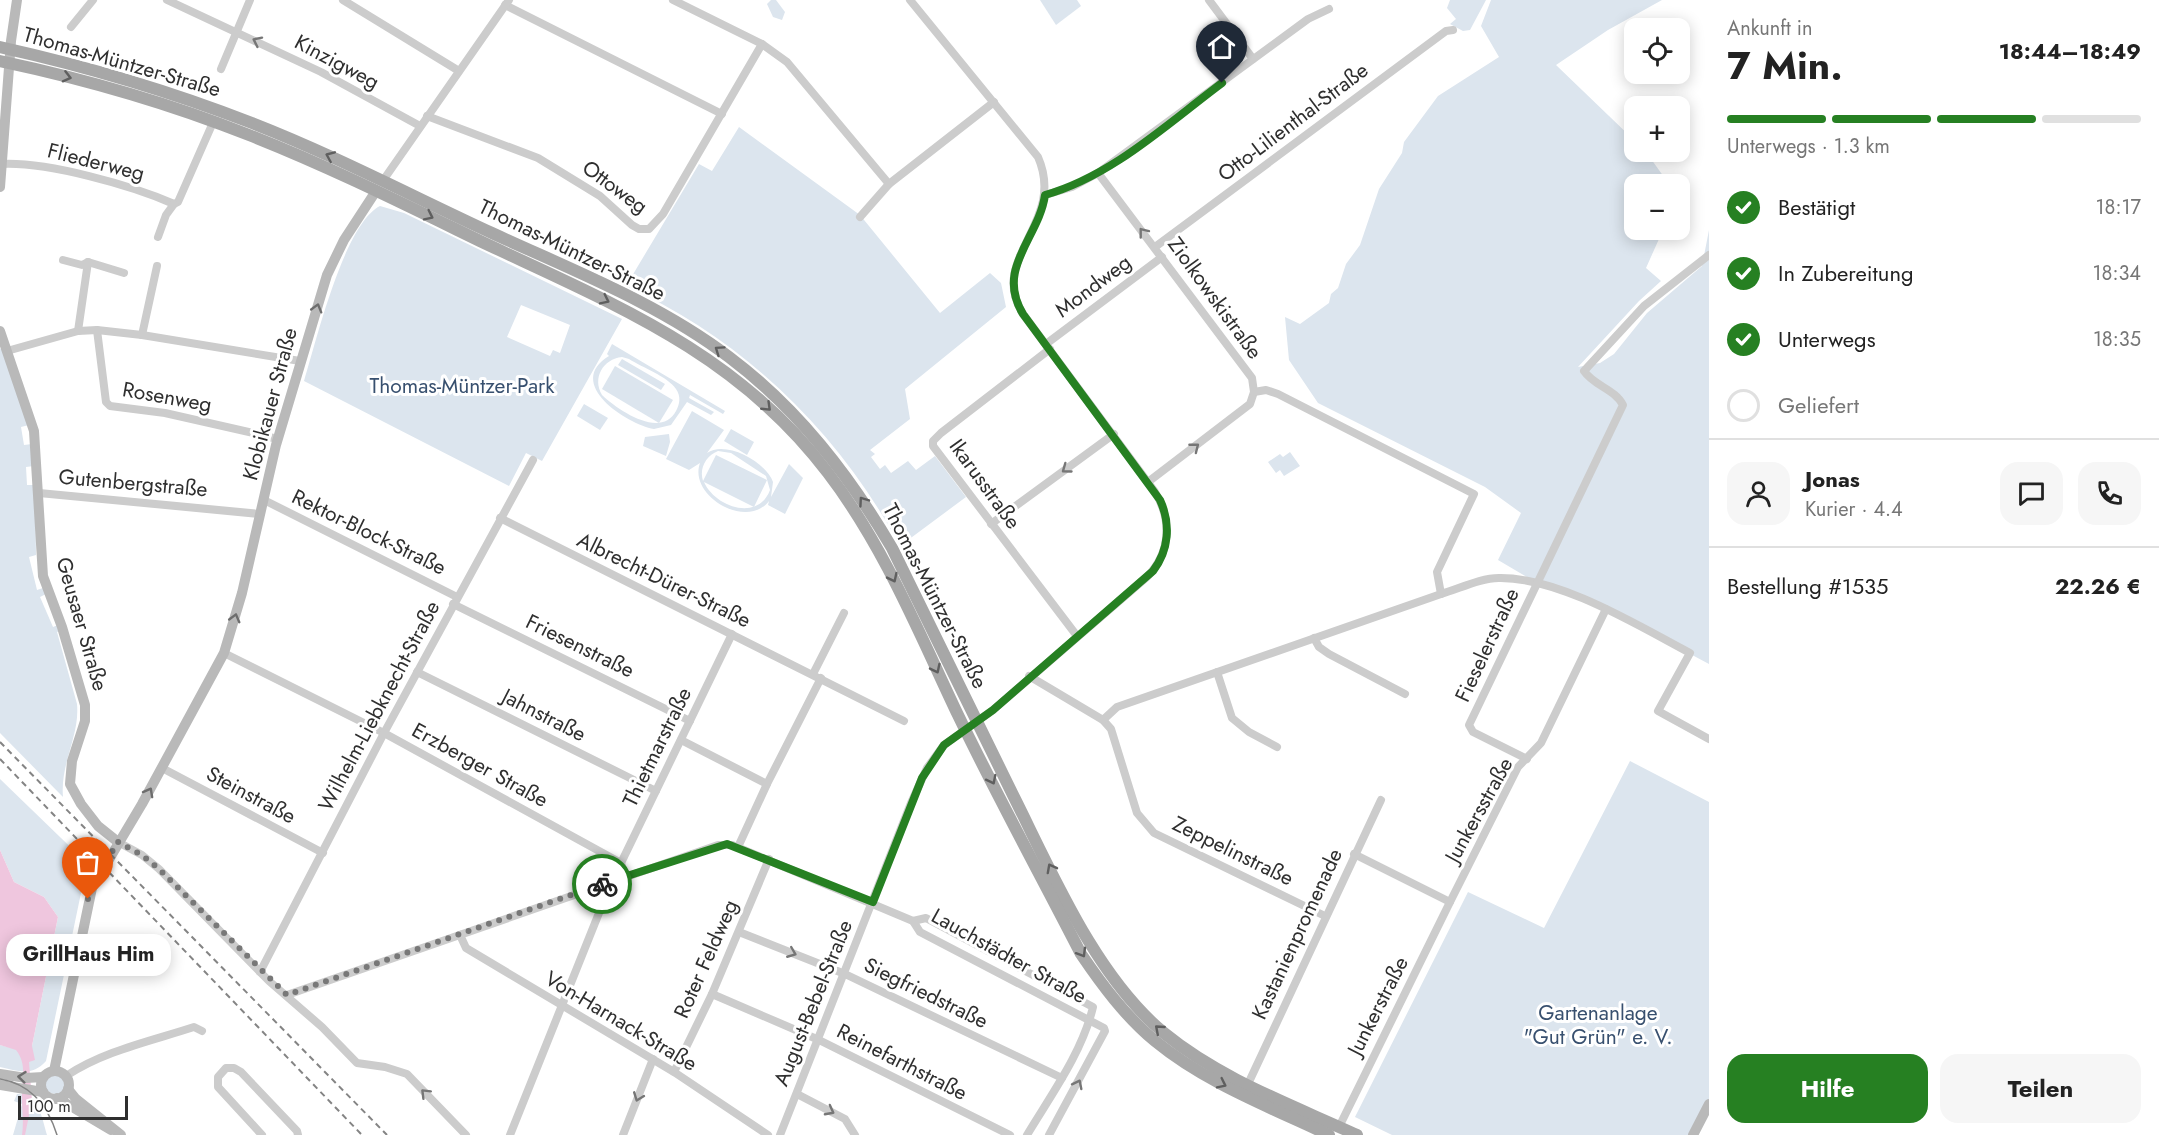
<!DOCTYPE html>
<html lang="de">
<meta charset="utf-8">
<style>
:root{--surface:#fff;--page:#f6f6f6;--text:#222;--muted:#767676;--line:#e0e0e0;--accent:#268022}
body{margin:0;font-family:Jost,sans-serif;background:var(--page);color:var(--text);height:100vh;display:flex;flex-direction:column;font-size:22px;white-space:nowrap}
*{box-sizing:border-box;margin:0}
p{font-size:20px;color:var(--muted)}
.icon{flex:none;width:33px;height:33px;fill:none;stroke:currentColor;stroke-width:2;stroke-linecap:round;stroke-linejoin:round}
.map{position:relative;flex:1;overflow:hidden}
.panel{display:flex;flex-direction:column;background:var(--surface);width:450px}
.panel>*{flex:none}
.buttons{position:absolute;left:1624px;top:18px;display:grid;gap:12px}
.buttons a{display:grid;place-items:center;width:66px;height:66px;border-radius:12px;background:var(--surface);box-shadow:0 3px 15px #0003;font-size:30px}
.scale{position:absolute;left:18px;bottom:15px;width:110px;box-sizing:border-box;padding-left:6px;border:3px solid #2f2f2f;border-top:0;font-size:16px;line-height:21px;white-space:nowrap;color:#2f2f2f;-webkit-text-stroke:4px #fff;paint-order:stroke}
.pin{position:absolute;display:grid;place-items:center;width:51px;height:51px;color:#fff;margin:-62px -26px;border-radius:50% 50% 50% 0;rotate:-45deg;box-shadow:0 0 6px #0007}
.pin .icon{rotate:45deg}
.courier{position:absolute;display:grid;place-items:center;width:60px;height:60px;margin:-30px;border:4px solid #268022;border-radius:50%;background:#fff;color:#222;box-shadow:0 2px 8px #0007}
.bubble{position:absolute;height:42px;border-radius:18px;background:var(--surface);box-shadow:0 3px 15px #0003;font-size:20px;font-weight:700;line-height:42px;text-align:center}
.head em{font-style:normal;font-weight:700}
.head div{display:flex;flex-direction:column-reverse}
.head{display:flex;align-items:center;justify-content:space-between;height:102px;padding:0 18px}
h1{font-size:39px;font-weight:700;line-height:45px}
.bar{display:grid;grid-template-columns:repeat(4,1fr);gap:9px 6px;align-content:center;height:72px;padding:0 18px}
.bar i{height:8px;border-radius:4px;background:var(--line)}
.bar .active{background:var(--accent)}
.bar p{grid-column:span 4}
.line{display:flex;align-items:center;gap:15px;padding:0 18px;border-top:2px solid var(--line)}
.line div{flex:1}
.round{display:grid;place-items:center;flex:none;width:63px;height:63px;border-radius:18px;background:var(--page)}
ol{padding:0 18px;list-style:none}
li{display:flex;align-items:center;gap:18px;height:66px}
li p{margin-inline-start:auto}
li .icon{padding:6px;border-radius:50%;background:var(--accent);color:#fff;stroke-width:4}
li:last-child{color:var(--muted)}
li i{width:33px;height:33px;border:3px solid var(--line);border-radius:50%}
.action{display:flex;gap:12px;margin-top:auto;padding:12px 18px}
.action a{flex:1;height:69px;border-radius:18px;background:var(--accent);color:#fff;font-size:24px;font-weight:700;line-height:69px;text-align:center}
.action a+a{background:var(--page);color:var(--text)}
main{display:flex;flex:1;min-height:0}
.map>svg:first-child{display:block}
.green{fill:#dce5ee;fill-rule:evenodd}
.water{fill:#efc6de}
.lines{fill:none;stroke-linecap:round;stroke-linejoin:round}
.street{stroke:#ccc;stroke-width:8}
.secondary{stroke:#b9b9b9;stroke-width:10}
.primary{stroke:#a7a7a7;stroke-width:12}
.tram{stroke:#848484;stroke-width:1.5}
.rail{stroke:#848484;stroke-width:2;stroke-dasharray:6 4.5;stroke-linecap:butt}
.oneway{stroke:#767676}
.oneway2{stroke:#5f5f5f}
.oneway3{stroke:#6d6d6d}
.done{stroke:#787878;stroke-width:6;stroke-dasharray:0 10.8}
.route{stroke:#268022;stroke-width:8}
.labels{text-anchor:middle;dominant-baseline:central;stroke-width:6;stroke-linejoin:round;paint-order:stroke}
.street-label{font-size:21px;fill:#2f2f2f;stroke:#fff}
.park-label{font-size:21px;fill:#38506f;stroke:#fff}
</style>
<main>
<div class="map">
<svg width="1709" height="1135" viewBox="0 0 1709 1135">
<rect width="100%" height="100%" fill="#fff"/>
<g class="green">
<path d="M771,0H776L785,12L782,20L773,17L767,4Z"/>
<path d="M1040,0H1077L1081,6L1056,25Z"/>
<path d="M1450,0H1486L1470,30L1463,31L1450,24L1456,19L1447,8Z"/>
<path d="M1491,0H1662L1608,30L1556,65L1635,141V152H1646L1669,184H1635V230H1663L1646,268L1661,281L1639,301L1578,367L1600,363L1614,354L1647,313L1702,266L1709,230V664L1606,609L1537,583L1498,560L1521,513L1485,487L1318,403L1289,360L1285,317L1300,324L1329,303L1331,294L1338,288L1346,264L1360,245L1379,189L1402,153L1404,142L1438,96L1499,57L1481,26Z"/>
<path d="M739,127L860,215L940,313L990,273L1001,283L1006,307L905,389L910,419L870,450L875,454L871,457L880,469L885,465L891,473L908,461L916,470L935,456L966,497L900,546C839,432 743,339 626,286L699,164L712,171Z"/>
<path d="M380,206L404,213L622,319L542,461L526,453L509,486L304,381C316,342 344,224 380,206ZM521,305L570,325L560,353L553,350L550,356L507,337Z"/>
<path d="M612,344L725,411L723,414L690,395L689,398L714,412L711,415L687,402L671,425L654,429C626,424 564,383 609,356L607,354ZM622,357L629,359C643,368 667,376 676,389C681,396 680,404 676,411C661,439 619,411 602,395C592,378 603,359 622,357Z"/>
<path d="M2,348L29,425L21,427L24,445L32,444L34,466L26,467L27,485H35L36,555L29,557L37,590L43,588L46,594L40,597L53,627L58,625L60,631L57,632L77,704C80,736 60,763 63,797L0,733V349Z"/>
<path d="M622,359L665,384L661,390L618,365Z"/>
<path d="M615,366L673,400L659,423L602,389Z"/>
<path d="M584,404L608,418L600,430L577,416Z"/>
<path d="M692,411L724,430L707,453C726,440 766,462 773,482L771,497L789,464L803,478L785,514L768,505L769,501C747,530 688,496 700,463L689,470L666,459ZM718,451L731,453L766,476L770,490C758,522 715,507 704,482L754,507L767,480L716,455L703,481C699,468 706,456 718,451Z"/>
<path d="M731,429L754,442L747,455L724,441Z"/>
<path d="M669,434L670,442L666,456L643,446L645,437Z"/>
<path d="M1290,452L1300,466L1284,476L1280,470L1276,473L1268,462L1280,454L1283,457Z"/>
<path d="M1630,761L1709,802V1111L1697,1135H1392L1355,1117L1468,892L1544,928Z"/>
<path d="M0,779L91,867L81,893L46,1061C32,1077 18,1071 0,1067V1045L16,1049L32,1046L58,917L44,897L14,882L0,850Z"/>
<circle cx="55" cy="1084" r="10"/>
<path d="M17,1094C39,1094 42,1118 47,1135H13L22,1104L14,1101Z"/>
</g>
<path class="water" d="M0,850L14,882L44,897L58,917L32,1046L35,1060L29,1062L32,1101L25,1135H22C24,1122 22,1111 22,1097C21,1079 28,1066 16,1050L0,1045Z"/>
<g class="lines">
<g class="street">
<path d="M167,0L321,72L420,126"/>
<path d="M343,0L459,71"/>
<path d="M673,0L762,44L787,62L889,184L994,102"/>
<path d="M1209,0L1253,59"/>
<path d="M505,5L722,114"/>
<path d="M71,27L93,0"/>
<path d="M221,69L250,0"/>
<path d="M427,116L538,158L600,196L632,225L639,229H649L663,214L762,44"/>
<path d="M2,164C48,162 131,185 174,204L178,202L211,127"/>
<path d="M1098,173L1252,378L1254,392L1250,404L1148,482"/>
<path d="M382,182L509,0"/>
<path d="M1045,195L1072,187L1098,173L1308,19L1329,9"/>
<path d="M860,217L889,184"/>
<path d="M158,237L166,215L174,204"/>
<path d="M1155,247L1446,31L1453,30"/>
<path d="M63,260L82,265L88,262L124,273"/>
<path d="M97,330L106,402L110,406L165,413L258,434"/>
<path d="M78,331L88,262"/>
<path d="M142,335L157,266"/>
<path d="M1046,344L1162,257"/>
<path d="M1050,349L941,433L933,441V446L1077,636"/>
<path d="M7,351L78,331L97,330L142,335L300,361"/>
<path d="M1254,392L1266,390L1278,394L1474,494L1437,572L1441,594"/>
<path d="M269,437L278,439"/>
<path d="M39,493L260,514"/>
<path d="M264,500L457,597"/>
<path d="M500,518L904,721"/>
<path d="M991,524L1114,434"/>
<path d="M453,604L690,721"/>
<path d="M1314,638L1319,647L1329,654L1405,694"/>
<path d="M224,653L384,733L621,863"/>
<path d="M417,672L656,791"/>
<path d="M1217,672L1232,718L1249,732L1277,747"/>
<path d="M813,674L844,613"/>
<path d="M1029,676L1103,720L1111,729L1137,813L1154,833L1325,916"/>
<path d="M1103,720L1117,707L1441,594C1459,589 1480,578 1499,578C1559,577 1637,625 1690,653L1658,711L1709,739"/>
<path d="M681,740L767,784"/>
<path d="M1527,759L1473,732L1469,725L1623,405C1615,389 1594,386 1584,371L1644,306L1709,255"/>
<path d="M162,768L323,853"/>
<path d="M118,842L142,855L159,869L269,981L322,1027L357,1063L385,1067L407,1074L466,1135"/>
<path d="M738,847L767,784L821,678"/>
<path d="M1354,854L1450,902L1518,767L1541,743L1606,609"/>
<path d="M625,876L621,863L732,634"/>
<path d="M913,921L926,918L1093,1007C1082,1053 1051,1095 1027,1135"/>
<path d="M739,932L845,974L1062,1078"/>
<path d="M460,935L466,948L674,1072L768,1135"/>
<path d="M260,972L384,733L533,460"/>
<path d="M712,994L819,1040L1010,1135"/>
<path d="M287,995L718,845H732L913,921L920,932L1104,1028L1105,1031L1049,1135"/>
<path d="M674,1072L712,994L769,859"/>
<path d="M66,1076C103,1051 151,1041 194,1027L202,1031"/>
<path d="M1248,1084L1381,800"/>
<path d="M797,1094L845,1119L855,1135"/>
<path d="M1339,1127L1450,902"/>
<path d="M262,1135L218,1087V1077L226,1068H234L241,1072L297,1131L298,1135"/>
<path d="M510,1135L603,903L601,885"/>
<path d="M623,1135L653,1059"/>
<path d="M780,1135L911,803L927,768L944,745L993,710L1147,577C1171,552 1172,520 1155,492L1023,314C987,257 1067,223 1038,157L910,0"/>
</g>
<g class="secondary">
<path d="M0,187L11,41L17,0"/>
<path d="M0,331L34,431L43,576L62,627L85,705V721L72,761L70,784L81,804L98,826L118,842"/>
<path d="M54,1071L92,888L142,804L224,653L242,593L276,445L327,275L344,240L376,191"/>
<circle cx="55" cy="1085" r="14"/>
<path d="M0,1074L26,1078L43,1077"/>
<path d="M0,1085L43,1092"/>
<path d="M68,1089L76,1099L121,1135"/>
<path d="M57,1098L111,1130"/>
<path d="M1693,1135L1709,1104"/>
</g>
<g class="primary">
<path d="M0,47C86,66 170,91 252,123C334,155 412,196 492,233C572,270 658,303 729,357C798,409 849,475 892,548C933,631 973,714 1014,797C1053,875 1096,977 1164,1033C1220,1079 1292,1105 1357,1135"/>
<path d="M0,61C85,79 169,103 249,135C328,166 404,204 480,241C611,303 737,352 828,473C884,546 919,633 958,715C997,796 1040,874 1081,954C1102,985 1125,1016 1155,1041C1206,1083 1270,1107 1329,1135"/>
</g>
<path class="tram" d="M0,1079C31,1084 48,1106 57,1135"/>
<g class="rail">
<path d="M0,742L387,1135"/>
<path d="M0,759L362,1135"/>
</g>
</g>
<defs><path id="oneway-chevron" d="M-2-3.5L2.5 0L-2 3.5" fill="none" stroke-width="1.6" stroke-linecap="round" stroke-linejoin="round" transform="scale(1.5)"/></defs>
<g class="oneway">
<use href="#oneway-chevron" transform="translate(257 41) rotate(-154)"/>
<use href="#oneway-chevron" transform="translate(1143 232) rotate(-128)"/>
<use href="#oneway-chevron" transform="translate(1195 447) rotate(-38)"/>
<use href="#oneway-chevron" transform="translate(1066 469) rotate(144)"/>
<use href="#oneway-chevron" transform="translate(792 953) rotate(22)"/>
<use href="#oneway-chevron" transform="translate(1078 1084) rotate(-63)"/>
<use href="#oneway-chevron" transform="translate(425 1093) rotate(-135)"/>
<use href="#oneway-chevron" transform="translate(638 1097) rotate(111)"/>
<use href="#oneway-chevron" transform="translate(830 1111) rotate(28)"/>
</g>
<g class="oneway2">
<use href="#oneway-chevron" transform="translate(67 77) rotate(14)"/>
<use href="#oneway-chevron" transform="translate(330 156) rotate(-157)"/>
<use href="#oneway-chevron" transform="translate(429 216) rotate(26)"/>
<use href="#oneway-chevron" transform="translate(605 300) rotate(26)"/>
<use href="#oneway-chevron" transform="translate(719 350) rotate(-145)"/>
<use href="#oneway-chevron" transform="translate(767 407) rotate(44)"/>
<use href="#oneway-chevron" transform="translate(863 501) rotate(-125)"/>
<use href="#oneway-chevron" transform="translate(893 578) rotate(64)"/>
<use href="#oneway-chevron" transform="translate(936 669) rotate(64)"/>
<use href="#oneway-chevron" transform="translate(992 780) rotate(63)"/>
<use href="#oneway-chevron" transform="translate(1051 868) rotate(-118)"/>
<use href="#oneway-chevron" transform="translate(1082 953) rotate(59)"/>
<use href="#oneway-chevron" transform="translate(1159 1029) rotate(-139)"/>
<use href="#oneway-chevron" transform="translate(1222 1084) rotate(26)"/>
</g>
<g class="oneway3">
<use href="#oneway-chevron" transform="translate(317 308) rotate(-74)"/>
<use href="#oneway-chevron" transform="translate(235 618) rotate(-75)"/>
<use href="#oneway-chevron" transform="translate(149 792) rotate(-61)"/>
<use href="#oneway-chevron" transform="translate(22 1077) rotate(-174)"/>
</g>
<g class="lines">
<path class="done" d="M88,899L98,875L118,842L142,855L159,869L287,995L602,884"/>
<path class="route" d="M602,884L727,844L873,902L922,778L944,745L993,710L1153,571C1169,550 1171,524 1160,500L1023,314C995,268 1039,238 1045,195C1112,176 1167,124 1222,83"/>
</g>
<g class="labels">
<g class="street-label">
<text transform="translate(122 62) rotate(16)">Thomas-Müntzer-Straße</text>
<text transform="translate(337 62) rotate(28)">Kinzigweg</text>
<text transform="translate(1293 122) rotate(-37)">Otto-Lilienthal-Straße</text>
<text transform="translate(96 162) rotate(14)">Fliederweg</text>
<text transform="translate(615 187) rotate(36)">Ottoweg</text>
<text transform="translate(572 250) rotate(26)">Thomas-Müntzer-Straße</text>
<text transform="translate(1093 286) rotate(-37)">Mondweg</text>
<text transform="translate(1215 298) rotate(54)">Ziolkowskistraße</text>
<text transform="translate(167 397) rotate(10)">Rosenweg</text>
<text transform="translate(270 404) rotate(-75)">Klobikauer Straße</text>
<text transform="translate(133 483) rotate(5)">Gutenbergstraße</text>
<text transform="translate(985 484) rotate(54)">Ikarusstraße</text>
<text transform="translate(369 532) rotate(26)">Rektor-Block-Straße</text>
<text transform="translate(664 580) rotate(26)">Albrecht-Dürer-Straße</text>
<text transform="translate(935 596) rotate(63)">Thomas-Müntzer-Straße</text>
<text transform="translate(82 624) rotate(74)">Geusaer Straße</text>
<text transform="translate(1487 645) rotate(-65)">Fieselerstraße</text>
<text transform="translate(580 646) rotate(26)">Friesenstraße</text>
<text transform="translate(379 706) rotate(-62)">Wilhelm-Liebknecht-Straße</text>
<text transform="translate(544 715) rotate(27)">Jahnstraße</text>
<text transform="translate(657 747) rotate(-64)">Thietmarstraße</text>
<text transform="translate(480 765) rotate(29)">Erzberger Straße</text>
<text transform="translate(251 795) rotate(28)">Steinstraße</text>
<text transform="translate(1479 810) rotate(-61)">Junkersstraße</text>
<text transform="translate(1233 851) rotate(26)">Zeppelinstraße</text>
<text transform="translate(1297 934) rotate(-65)">Kastanienpromenade</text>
<text transform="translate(1009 956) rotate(29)">Lauchstädter Straße</text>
<text transform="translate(706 959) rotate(-66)">Roter Feldweg</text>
<text transform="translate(926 993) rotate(26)">Siegfriedstraße</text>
<text transform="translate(813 1003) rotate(-68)">August-Bebel-Straße</text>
<text transform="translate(1378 1006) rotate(-63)">Junkerstraße</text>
<text transform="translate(621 1021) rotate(31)">Von-Harnack-Straße</text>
<text transform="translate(902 1062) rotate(27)">Reinefarthstraße</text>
</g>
<g class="park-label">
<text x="462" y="386">Thomas-Müntzer-Park</text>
<text x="1598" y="1013">Gartenanlage<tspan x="1598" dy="24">"Gut Grün" e. V.</tspan></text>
</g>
</g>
</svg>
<div class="buttons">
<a><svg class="icon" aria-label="locate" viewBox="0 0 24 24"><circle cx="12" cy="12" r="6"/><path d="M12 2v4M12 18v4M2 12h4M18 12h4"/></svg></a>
<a>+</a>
<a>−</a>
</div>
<div class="scale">100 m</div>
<div class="pin" style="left:88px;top:899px;background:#ea580c"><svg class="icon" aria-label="bag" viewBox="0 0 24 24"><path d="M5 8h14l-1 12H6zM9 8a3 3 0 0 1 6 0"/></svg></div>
<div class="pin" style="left:1222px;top:83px;background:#1f2937"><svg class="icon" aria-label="home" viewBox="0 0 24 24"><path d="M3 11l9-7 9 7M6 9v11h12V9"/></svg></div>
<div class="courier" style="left:602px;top:884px"><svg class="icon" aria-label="bike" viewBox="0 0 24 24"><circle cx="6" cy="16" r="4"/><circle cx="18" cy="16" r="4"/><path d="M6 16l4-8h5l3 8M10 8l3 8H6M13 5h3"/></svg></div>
<div class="bubble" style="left:6px;top:934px;width:165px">GrillHaus Him</div>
</div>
<section class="panel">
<div class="head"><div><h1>7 Min.</h1><p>Ankunft in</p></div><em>18:44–18:49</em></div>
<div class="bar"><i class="active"></i><i class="active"></i><i class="active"></i><i></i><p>Unterwegs · 1.3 km</p></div>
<ol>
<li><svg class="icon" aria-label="check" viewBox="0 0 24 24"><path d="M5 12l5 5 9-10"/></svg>Bestätigt<p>18:17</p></li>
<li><svg class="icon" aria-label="check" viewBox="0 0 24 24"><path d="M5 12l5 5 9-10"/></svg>In Zubereitung<p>18:34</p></li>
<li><svg class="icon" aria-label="check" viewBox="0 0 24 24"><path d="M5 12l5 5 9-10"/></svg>Unterwegs<p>18:35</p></li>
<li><i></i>Geliefert</li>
</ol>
<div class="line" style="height:108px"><a class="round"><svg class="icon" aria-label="person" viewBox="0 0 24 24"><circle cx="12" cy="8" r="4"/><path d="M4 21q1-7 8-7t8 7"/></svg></a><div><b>Jonas</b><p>Kurier · 4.4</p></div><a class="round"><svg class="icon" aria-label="chat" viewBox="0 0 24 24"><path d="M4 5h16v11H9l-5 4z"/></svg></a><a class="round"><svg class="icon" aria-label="phone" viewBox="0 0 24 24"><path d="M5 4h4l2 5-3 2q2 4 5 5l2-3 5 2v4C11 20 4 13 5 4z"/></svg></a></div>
<div class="line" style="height:78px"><div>Bestellung #1535</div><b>22.26 €</b></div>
<div class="action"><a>Hilfe</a><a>Teilen</a></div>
</section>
</main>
